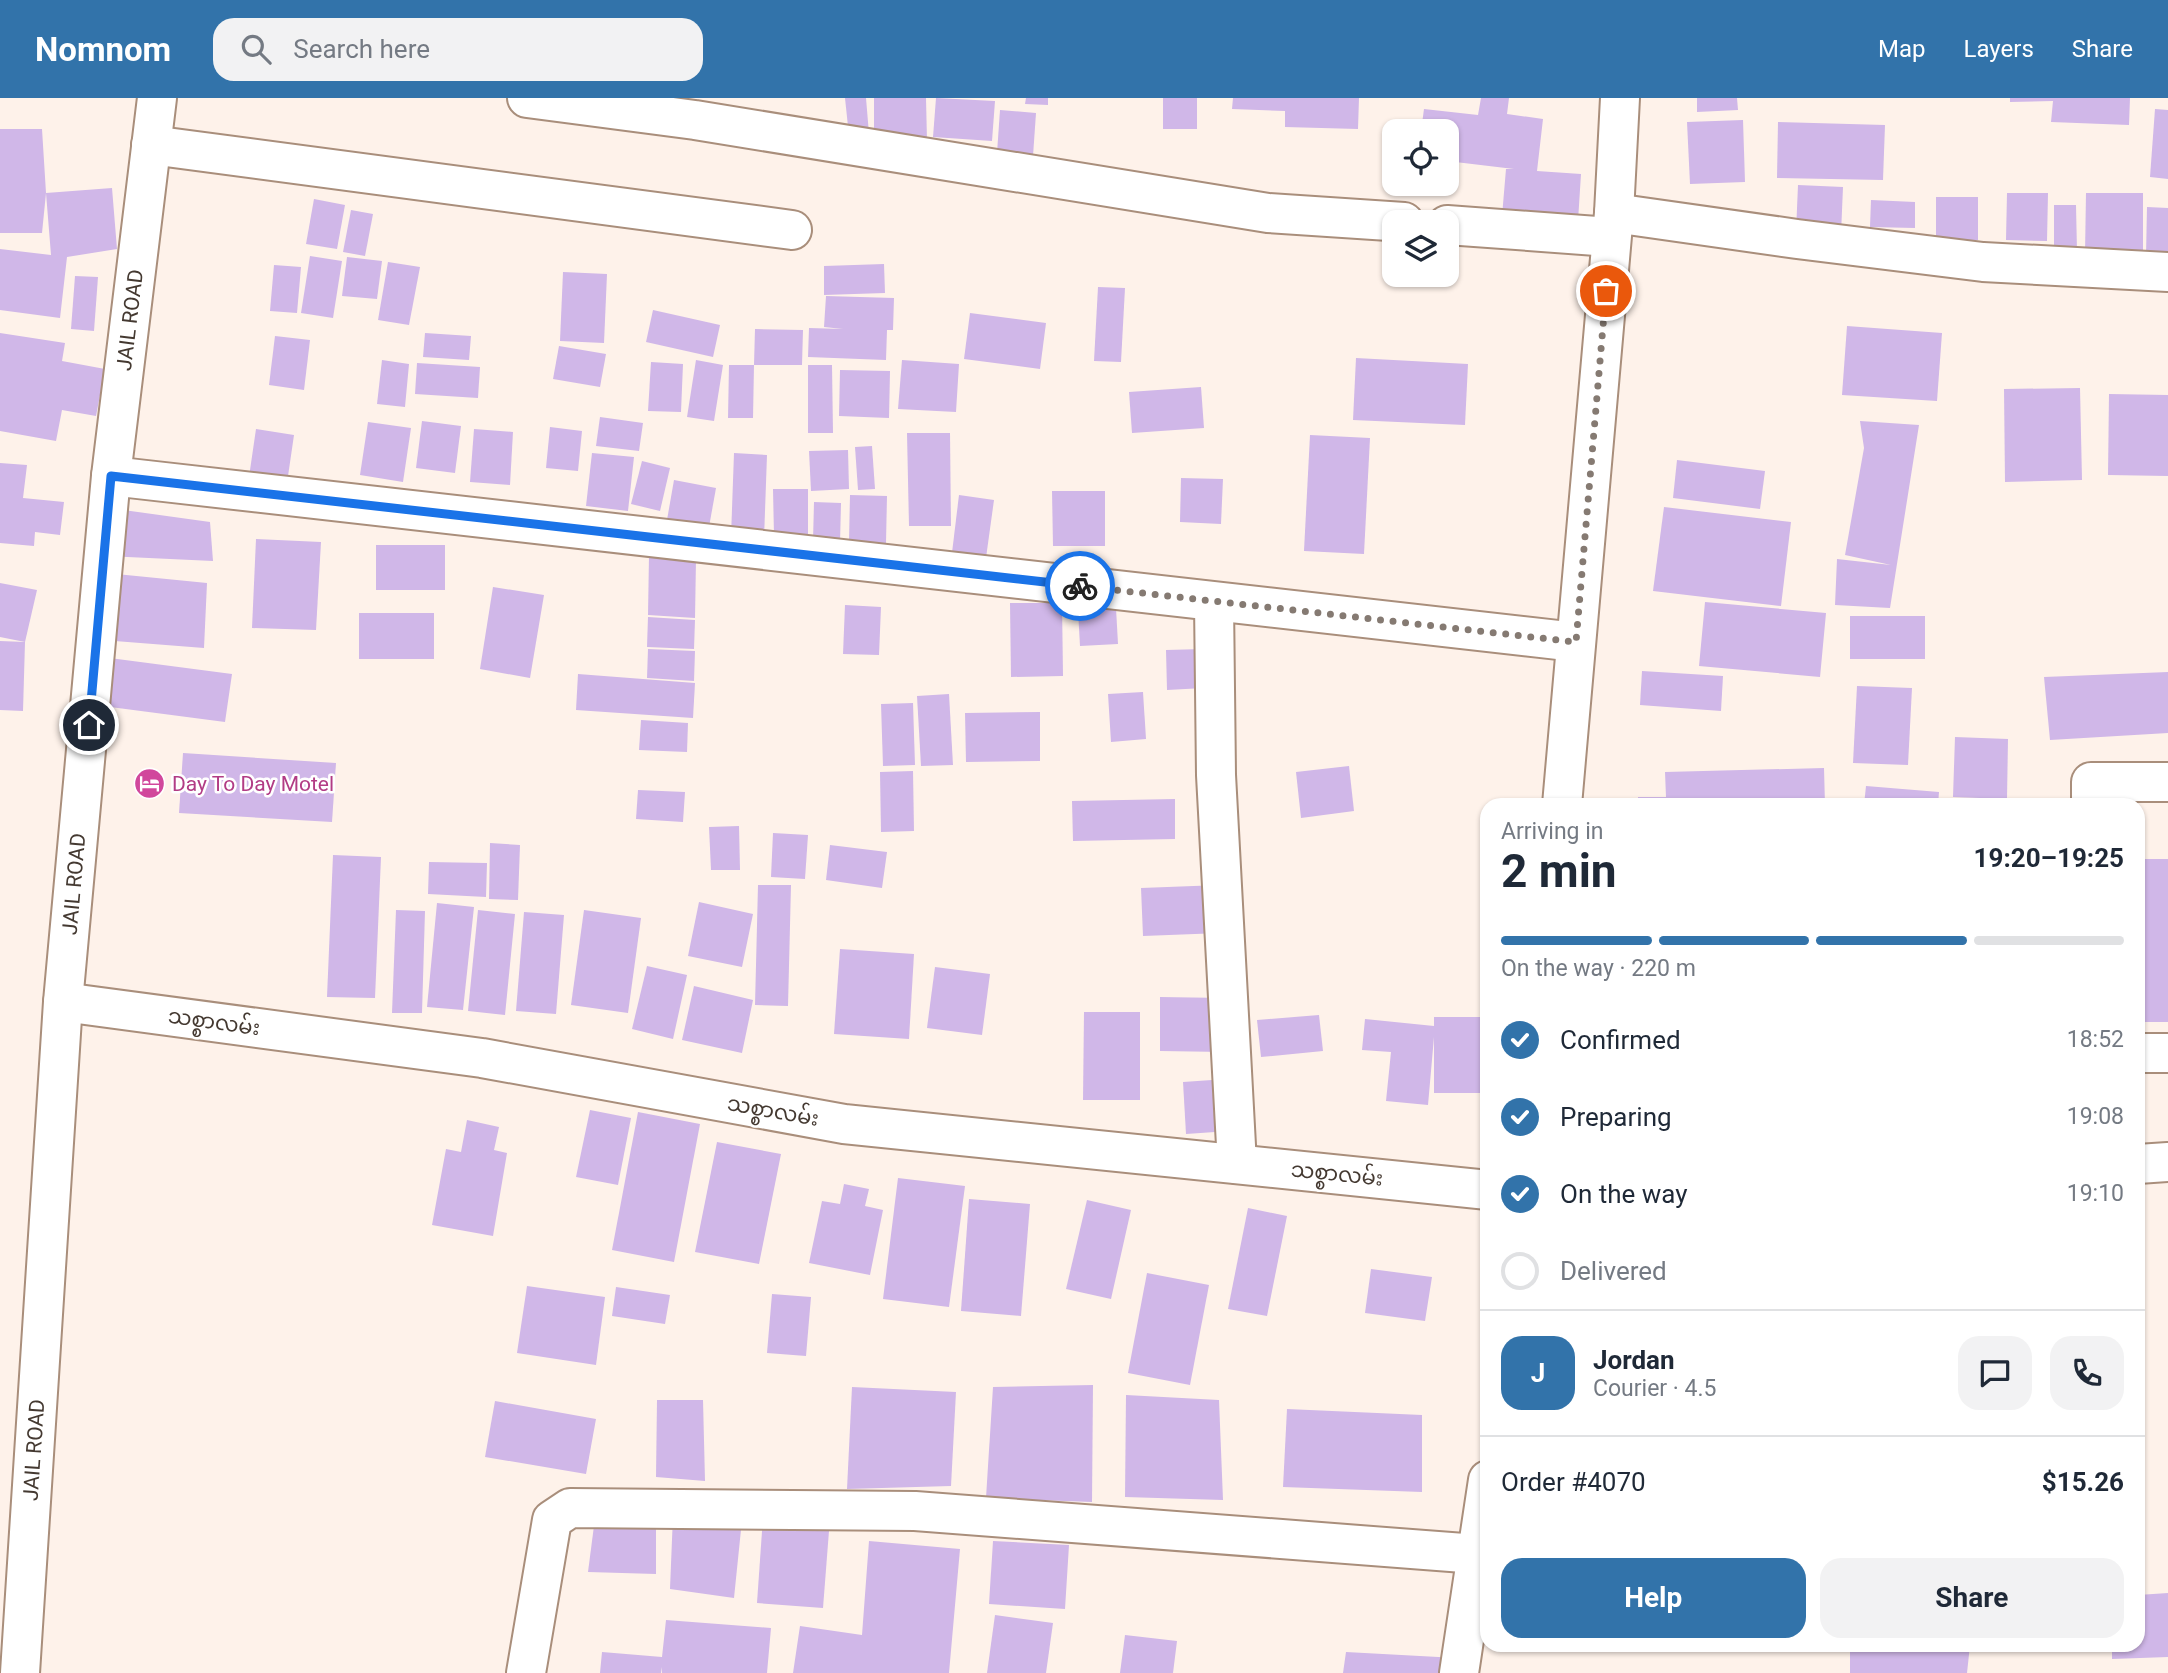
<!DOCTYPE html>
<meta charset="utf-8">
<style>
:root{--surface:#fff;--page:#f2f2f3;--text:#1f2937;--muted:#747a83;--line:#e0e1e3;--accent:#3273aa}
body{margin:0;font-family:Roboto,"Noto Sans Myanmar",sans-serif;background:var(--page);color:var(--text);height:100vh;display:flex;flex-direction:column;font-size:26px;white-space:nowrap}
*{box-sizing:border-box;margin:0}
p{font-size:23px;color:var(--muted)}
.icon{flex:none;width:38px;height:38px;fill:none;stroke:currentColor;stroke-width:2;stroke-linecap:round;stroke-linejoin:round}
.map{position:relative;flex:1;overflow:hidden}
.sheet{position:absolute;left:1480px;top:700px;width:665px;height:854px;display:flex;flex-direction:column;background:var(--surface);border-radius:21px;box-shadow:0 2px 5px #0004}
.sheet>*{flex:none}
.controls{position:absolute;left:1382px;top:21px;display:grid;gap:14px}
.controls a{display:grid;place-items:center;width:77px;height:77px;border-radius:14px;background:var(--surface);box-shadow:0 2px 5px #0004;font-size:35px}
.pin{position:absolute;display:grid;place-items:center;width:60px;height:60px;color:#fff;margin:-30px;border:4px solid #fff;border-radius:50%;box-shadow:0 2px 7px #0007}
.courier{position:absolute;display:grid;place-items:center;width:70px;height:70px;margin:-35px;border:5px solid #1a73e8;border-radius:50%;background:#fff;color:#222;box-shadow:0 2px 9px #0007}
.summary em{font-style:normal;font-weight:700}
.summary div{display:flex;flex-direction:column-reverse}
.summary{display:flex;align-items:center;justify-content:space-between;height:119px;padding:0 21px}
h1{font-size:46px;font-weight:700;line-height:52px}
.bar{display:grid;grid-template-columns:repeat(4,1fr);gap:10px 7px;align-content:center;height:84px;padding:0 21px}
.bar i{height:9px;border-radius:5px;background:var(--line)}
.bar .current{background:var(--accent)}
.bar p{grid-column:span 4}
.line{display:flex;align-items:center;gap:18px;padding:0 21px;border-top:2px solid var(--line)}
.line div{flex:1}
.round{display:grid;place-items:center;flex:none;width:74px;height:74px;border-radius:21px;background:var(--page)}
ol{padding:0 21px;list-style:none}
li{display:flex;align-items:center;gap:21px;height:77px}
li p{margin-inline-start:auto}
li .icon{padding:7px;border-radius:50%;background:var(--accent);color:#fff;stroke-width:4}
li:last-child{color:var(--muted)}
li i{width:38px;height:38px;border:4px solid var(--line);border-radius:50%}
.primary-button{display:flex;gap:14px;margin-top:auto;padding:14px 21px}
.primary-button a{flex:1;height:80px;border-radius:21px;background:var(--accent);color:#fff;font-size:28px;font-weight:700;line-height:80px;text-align:center}
.primary-button a+a{background:var(--page);color:var(--text)}
header{display:flex;align-items:center;gap:42px;box-sizing:border-box;height:98px;padding:0 35px;background:var(--accent);color:#fff}
header strong{font-size:33px}
nav{display:flex;gap:38px;margin-inline-start:auto;font-size:24px}
.search{width:490px;height:63px;background:var(--page);display:flex;align-items:center;gap:18px;box-sizing:border-box;padding:0 24px;border-radius:21px;color:var(--muted);font-size:26px}
.map>svg:first-child{display:block}
.building{fill:#d0b7e8}
.lines{fill:none;stroke-linecap:round;stroke-linejoin:round}
.minor-casing{stroke:#a98e7b;stroke-width:42}
.minor{stroke:#fff;stroke-width:38}
.done{stroke:#857a72;stroke-width:7;stroke-dasharray:0 12.6}
.route{stroke:#1a73e8;stroke-width:9}
.labels{text-anchor:middle;dominant-baseline:central;stroke-width:5;stroke-linejoin:round;paint-order:stroke}
.street-label{font-size:21px;fill:#443931;stroke:#fff}
.hotel-label{font-size:21px;fill:#b23c85;stroke:#fff;text-anchor:start}
</style>
<header>
<strong>Nomnom</strong>
<div class="search"><svg class="icon" aria-label="search" viewBox="0 0 24 24"><circle cx="10" cy="10" r="6"/><path d="M15 15l6 6"/></svg>Search here</div>
<nav><a>Map</a><a>Layers</a><a>Share</a></nav>
</header>
<div class="map">
<svg width="2168" height="1575" viewBox="0 0 2168 1575">
<rect width="100%" height="100%" fill="#fef2ea"/>
<g class="building">
<path d="M845,0H866L869,36L849,38Z"/>
<path d="M874,0H926L927,43H874Z"/>
<path d="M936,0L995,3L992,43L933,39Z"/>
<path d="M1026,0H1048V7L1025,6Z"/>
<rect x="1163" y="0" width="34" height="31"/>
<path d="M1233,0H1359L1358,31L1285,29V13L1232,11Z"/>
<path d="M1481,0H1509L1507,16L1543,21L1537,73L1581,76L1578,123L1502,118L1506,71H1514L1447,63V33H1421L1424,11L1478,17Z"/>
<path d="M1697,0H1737L1738,12L1697,14Z"/>
<path d="M2010,0H2130L2129,27L2051,24L2053,3L2010,4Z"/>
<path d="M2155,11L2168,12V81L2150,79Z"/>
<path d="M1000,12L1036,15L1033,58L997,55Z"/>
<path d="M1743,22L1745,84L1690,86L1687,24Z"/>
<path d="M1778,24L1885,27L1883,82L1777,80Z"/>
<path d="M0,31H42L46,95L42,135H0Z"/>
<path d="M1798,87L1843,89L1841,136L1796,134Z"/>
<path d="M112,90L117,151L67,159L60,220L0,212V151L51,157L46,95Z"/>
<path d="M2007,95H2048L2047,143L2006,142Z"/>
<path d="M2086,95H2143V156H2085Z"/>
<rect x="1936" y="99" width="42" height="43"/>
<path d="M314,101L345,107L337,151L306,146Z"/>
<path d="M1871,102L1915,104V130L1870,129Z"/>
<path d="M2054,107H2076L2077,154H2054Z"/>
<path d="M2147,109L2168,110V159L2146,158Z"/>
<path d="M351,112L373,116L365,158L343,154Z"/>
<path d="M310,158L342,163L333,220L301,215Z"/>
<path d="M347,159L382,163L377,201L342,198Z"/>
<path d="M388,164L420,169L409,227L378,222Z"/>
<path d="M884,166L885,195L824,197V168Z"/>
<path d="M274,167L301,169L297,215L270,213Z"/>
<path d="M563,174L607,176L604,245L560,243Z"/>
<path d="M75,178L98,179L94,233L71,231Z"/>
<path d="M1098,189L1125,190L1121,264L1094,263Z"/>
<path d="M826,198L894,200L893,232H887L886,262L808,259L809,230L843,231L824,229Z"/>
<path d="M653,212L720,227L713,259L646,244Z"/>
<path d="M970,215L1046,225L1040,271L964,261Z"/>
<path d="M1847,228L1942,235L1937,303L1842,297Z"/>
<path d="M755,231L803,232L802,267H754Z"/>
<path d="M0,235L65,245L62,263L105,271L96,318L62,312L56,343L0,333Z"/>
<path d="M425,235L471,238L469,262L423,259Z"/>
<path d="M275,238L310,242L304,292L269,287Z"/>
<path d="M559,248L606,256L600,289L553,281Z"/>
<path d="M1356,260L1468,266L1465,327L1353,322Z"/>
<path d="M382,262L409,266L405,309L377,306Z"/>
<path d="M696,262L723,267L714,323L687,319Z"/>
<path d="M902,262L959,266L956,314L898,311Z"/>
<path d="M651,264L683,266L681,314L648,313Z"/>
<path d="M417,265L480,269L478,300L415,296Z"/>
<path d="M729,267H754L753,320H728Z"/>
<path d="M808,267H832L833,335H808Z"/>
<path d="M840,272L890,273L889,320L839,318Z"/>
<path d="M1201,289L1204,330L1132,335L1129,294Z"/>
<path d="M2080,290L2082,382L2005,384L2004,291Z"/>
<path d="M2109,296L2168,297V378L2108,377Z"/>
<path d="M600,319L643,325L639,353L596,348Z"/>
<path d="M422,323L461,328L455,375L416,370Z"/>
<path d="M1860,323L1919,327L1890,510L1835,507L1837,461L1891,467L1845,457L1864,350Z"/>
<path d="M368,324L411,330L403,384L360,377Z"/>
<path d="M550,329L582,333L578,373L546,370Z"/>
<path d="M256,331L294,337L287,385L249,379Z"/>
<path d="M474,331L513,334L510,387L470,384Z"/>
<path d="M907,335H950L951,428H909Z"/>
<path d="M1310,337L1370,340L1364,456L1304,453Z"/>
<path d="M872,348L875,391L858,392L855,349Z"/>
<path d="M848,352L849,391L811,393L809,353Z"/>
<path d="M592,355L634,359L628,413L586,408Z"/>
<path d="M734,355L767,357L764,441L731,439Z"/>
<path d="M1677,362L1765,373L1760,411L1673,400Z"/>
<path d="M642,363L670,370L660,413L631,406Z"/>
<path d="M0,365L27,367L23,400L64,404L60,437L35,434L34,448L0,445Z"/>
<path d="M1181,380L1223,381L1221,426L1180,424Z"/>
<path d="M674,382L716,390L709,429L667,422Z"/>
<path d="M773,391H808V438H774Z"/>
<path d="M1052,393H1105V448H1053Z"/>
<path d="M850,397L887,398L886,445L849,444Z"/>
<path d="M959,397L994,402L985,467L951,463Z"/>
<path d="M814,404L841,405L840,445L813,444Z"/>
<path d="M1664,409L1791,424L1781,508L1653,493Z"/>
<path d="M109,410L210,424L213,463L106,458Z"/>
<path d="M256,441L321,444L316,532L252,530Z"/>
<rect x="376" y="447" width="69" height="45"/>
<path d="M649,458L696,461L695,520L648,517Z"/>
<path d="M106,475L207,485L204,550L102,542Z"/>
<path d="M0,485L37,492L25,544L0,539Z"/>
<path d="M493,489L544,497L530,580L480,571Z"/>
<path d="M1705,504L1826,515L1820,579L1699,568Z"/>
<path d="M1010,505H1062L1063,578L1011,579Z"/>
<path d="M845,507L881,509L879,557L843,556Z"/>
<path d="M1116,510L1118,546L1080,548L1078,512Z"/>
<rect x="359" y="515" width="75" height="46"/>
<rect x="1850" y="518" width="75" height="43"/>
<path d="M648,519L695,522L694,551L647,549Z"/>
<path d="M0,543L25,544L23,613L0,612Z"/>
<path d="M648,551L695,553L694,583L647,580Z"/>
<path d="M1203,551L1204,590L1167,592L1166,552Z"/>
<path d="M102,559L232,576L225,624L95,607Z"/>
<path d="M1642,573L1723,578L1721,613L1640,607Z"/>
<path d="M2168,574V635L2050,642L2044,579Z"/>
<path d="M578,576L695,585L693,620L576,612Z"/>
<path d="M1857,588L1912,590L1908,667L1853,665Z"/>
<path d="M1143,594L1146,641L1111,644L1108,596Z"/>
<path d="M949,596L953,667L921,668L917,598Z"/>
<path d="M913,605L915,667L883,668L881,606Z"/>
<path d="M1040,614V663L966,664L965,615Z"/>
<path d="M641,622L688,625L687,654L639,652Z"/>
<path d="M1955,639L2008,641L2007,701L1953,699Z"/>
<path d="M183,655L336,665L332,724L179,715Z"/>
<path d="M1349,668L1354,713L1301,720L1296,674Z"/>
<path d="M1824,670L1825,707H1638V699H1666L1665,674Z"/>
<path d="M913,673L914,733L881,734L880,674Z"/>
<path d="M1866,688L1939,694L1938,707H1864Z"/>
<path d="M638,692L685,694L683,724L636,721Z"/>
<path d="M1175,701V741L1073,743L1072,703Z"/>
<path d="M739,728L740,772H711L709,729Z"/>
<path d="M773,735L808,737L805,781L771,779Z"/>
<path d="M490,745L520,747L518,802L489,801Z"/>
<path d="M830,747L887,754L882,790L826,782Z"/>
<path d="M333,757L381,759L375,900L327,899Z"/>
<rect x="2138" y="761" width="30" height="163"/>
<path d="M429,764L487,765L486,799L428,796Z"/>
<path d="M758,787H791L788,908L755,907Z"/>
<path d="M1220,787L1221,835L1143,838L1141,790Z"/>
<path d="M699,804L753,816L742,869L688,858Z"/>
<path d="M437,805L474,809L463,912L427,909Z"/>
<path d="M396,812L425,813L422,915H392Z"/>
<path d="M478,812L515,816L505,917L468,913Z"/>
<path d="M584,812L641,820L628,915L571,907Z"/>
<path d="M524,814L564,817L556,916L516,913Z"/>
<path d="M840,851L914,856L909,941L834,936Z"/>
<path d="M647,868L687,877L673,941L632,931Z"/>
<path d="M935,869L990,876L982,937L927,930Z"/>
<path d="M694,888L753,902L742,955L682,942Z"/>
<path d="M1160,899L1225,900L1224,954L1160,953Z"/>
<path d="M1084,914H1140V1002H1083Z"/>
<path d="M1319,917L1323,953L1261,959L1257,922Z"/>
<path d="M1434,919H1486V995H1434V939L1428,1007L1386,1003L1391,954L1362,952L1365,921L1434,928Z"/>
<path d="M1212,982L1215,1034L1186,1036L1183,984Z"/>
<path d="M590,1012L631,1020L618,1087L576,1079Z"/>
<path d="M638,1014L700,1026L674,1164L612,1152Z"/>
<path d="M467,1022L499,1029L494,1052L507,1055L493,1138L432,1127L446,1051L461,1054Z"/>
<path d="M717,1044L781,1056L759,1166L695,1154Z"/>
<path d="M898,1080L965,1088L949,1209L883,1201Z"/>
<path d="M844,1086L869,1091L865,1108L883,1112L870,1177L809,1165L822,1103L840,1106Z"/>
<path d="M969,1101L1030,1106L1021,1218L961,1213Z"/>
<path d="M1087,1102L1131,1112L1111,1201L1066,1191Z"/>
<path d="M1248,1110L1287,1118L1267,1218L1228,1211Z"/>
<path d="M1371,1171L1432,1179L1425,1223L1365,1215Z"/>
<path d="M1147,1175L1209,1187L1190,1287L1128,1275Z"/>
<path d="M527,1188L605,1199L596,1267L517,1255Z"/>
<path d="M616,1189L670,1197L665,1226L612,1218Z"/>
<path d="M772,1196L811,1199L806,1258L767,1255Z"/>
<path d="M1093,1287L1092,1404L986,1400L993,1289Z"/>
<path d="M852,1289L956,1294L951,1388L847,1391Z"/>
<path d="M1126,1297L1219,1302L1223,1402L1125,1399Z"/>
<path d="M657,1302H703L705,1383L656,1379Z"/>
<path d="M495,1303L596,1321L586,1376L485,1359Z"/>
<path d="M1287,1311L1422,1317V1394L1283,1389Z"/>
<path d="M673,1417L742,1422L734,1500L670,1491Z"/>
<path d="M656,1419V1476L588,1474L595,1420Z"/>
<path d="M763,1419L830,1420L823,1510L757,1505Z"/>
<path d="M869,1443L960,1451L949,1575H793L800,1528L862,1537Z"/>
<path d="M993,1443L1069,1447L1065,1511L989,1506Z"/>
<path d="M2168,1495V1559L2112,1561V1547H2138V1497Z"/>
<path d="M995,1517L1053,1525L1046,1575H987Z"/>
<path d="M666,1522L771,1530L767,1575H662L661,1569V1575H600L602,1554L662,1559Z"/>
<path d="M1125,1537L1177,1543L1173,1575H1120Z"/>
<path d="M1850,1547H1970L1967,1575H1850Z"/>
<path d="M1346,1554L1457,1560L1455,1575H1343Z"/>
</g>
<g class="lines">
<defs>
<g id="minor">
<path d="M527,0L695,22L1268,115L1404,124"/>
<path d="M151,47L792,132"/>
<path d="M1614,115L1797,141L1983,164L2168,174"/>
<path d="M1447,127L1610,139"/>
<path d="M111,378L1576,544"/>
<path d="M1214,504L1216,677L1237,1066"/>
<path d="M1562,707L1614,115L1620,0"/>
<path d="M2091,707V684H2168"/>
<path d="M63,904L482,960L844,1026L1488,1092"/>
<path d="M2138,955H2168"/>
<path d="M2138,1066L2168,1064"/>
<path d="M20,1575L63,904L111,378L157,0"/>
<path d="M526,1575L552,1422L570,1410L915,1413L1477,1456"/>
<path d="M1459,1575L1488,1382"/>
</g>
</defs>
<use href="#minor" class="minor-casing"/>
<use href="#minor" class="minor"/>
</g>
<g class="lines">
<path class="done" d="M1080,488L1576,544L1606,193"/>
<path class="route" d="M89,627L111,378L1080,488"/>
</g>
<defs>
<symbol id="hotel-disc" viewBox="-11 -11 22 22"><circle r="9.5" fill="#d1479c" stroke="#fff"/><path d="M-6-4.5h1.5V1H6V5H4.5V3h-9V5H-6ZM-4 0a1.8 1.8 0 1 1 3.6 0ZM.5 0V-2.5h3Q6-2.5 6 0Z" fill="#fff"/></symbol>
</defs>
<g fill-rule="evenodd">
<use href="#hotel-disc" x="132" y="668" width="35" height="35"/>
</g>
<g class="labels">
<g class="street-label">
<text transform="translate(130 222) rotate(-83)">JAIL ROAD</text>
<text transform="translate(74 786) rotate(-85)">JAIL ROAD</text>
<text transform="translate(214 924) rotate(8)">သစ္စာလမ်း</text>
<text transform="translate(773 1013) rotate(10)">သစ္စာလမ်း</text>
<text transform="translate(1337 1076) rotate(6)">သစ္စာလမ်း</text>
<text transform="translate(34 1352) rotate(-86)">JAIL ROAD</text>
</g>
<g class="hotel-label">
<text x="172" y="686">Day To Day Motel</text>
</g>
</g>
</svg>
<div class="controls">
<a><svg class="icon" aria-label="locate" viewBox="0 0 24 24"><circle cx="12" cy="12" r="6"/><path d="M12 2v4M12 18v4M2 12h4M18 12h4"/></svg></a>
<a><svg class="icon" aria-label="layers" viewBox="0 0 24 24"><path d="M12 4l9 5-9 5-9-5zM3 14l9 5 9-5"/></svg></a>
</div>
<div class="pin" style="left:1606px;top:193px;background:#ea580c"><svg class="icon" aria-label="bag" viewBox="0 0 24 24"><path d="M5 8h14l-1 12H6zM9 8a3 3 0 0 1 6 0"/></svg></div>
<div class="pin" style="left:89px;top:627px;background:#1f2937"><svg class="icon" aria-label="home" viewBox="0 0 24 24"><path d="M3 11l9-7 9 7M6 9v11h12V9"/></svg></div>
<div class="courier" style="left:1080px;top:488px"><svg class="icon" aria-label="bike" viewBox="0 0 24 24"><circle cx="6" cy="16" r="4"/><circle cx="18" cy="16" r="4"/><path d="M6 16l4-8h5l3 8M10 8l3 8H6M13 5h3"/></svg></div>
<section class="sheet">
<div class="summary"><div><h1>2 min</h1><p>Arriving in</p></div><em>19:20–19:25</em></div>
<div class="bar"><i class="current"></i><i class="current"></i><i class="current"></i><i></i><p>On the way · 220 m</p></div>
<ol>
<li><svg class="icon" aria-label="check" viewBox="0 0 24 24"><path d="M5 12l5 5 9-10"/></svg>Confirmed<p>18:52</p></li>
<li><svg class="icon" aria-label="check" viewBox="0 0 24 24"><path d="M5 12l5 5 9-10"/></svg>Preparing<p>19:08</p></li>
<li><svg class="icon" aria-label="check" viewBox="0 0 24 24"><path d="M5 12l5 5 9-10"/></svg>On the way<p>19:10</p></li>
<li><i></i>Delivered</li>
</ol>
<div class="line" style="height:126px"><b class="round" style="background:var(--accent);color:#fff">J</b><div><b>Jordan</b><p>Courier · 4.5</p></div><a class="round"><svg class="icon" aria-label="chat" viewBox="0 0 24 24"><path d="M4 5h16v11H9l-5 4z"/></svg></a><a class="round"><svg class="icon" aria-label="phone" viewBox="0 0 24 24"><path d="M5 4h4l2 5-3 2q2 4 5 5l2-3 5 2v4C11 20 4 13 5 4z"/></svg></a></div>
<div class="line" style="height:91px"><div>Order #4070</div><b>$15.26</b></div>
<div class="primary-button"><a>Help</a><a>Share</a></div>
</section>
</div>
